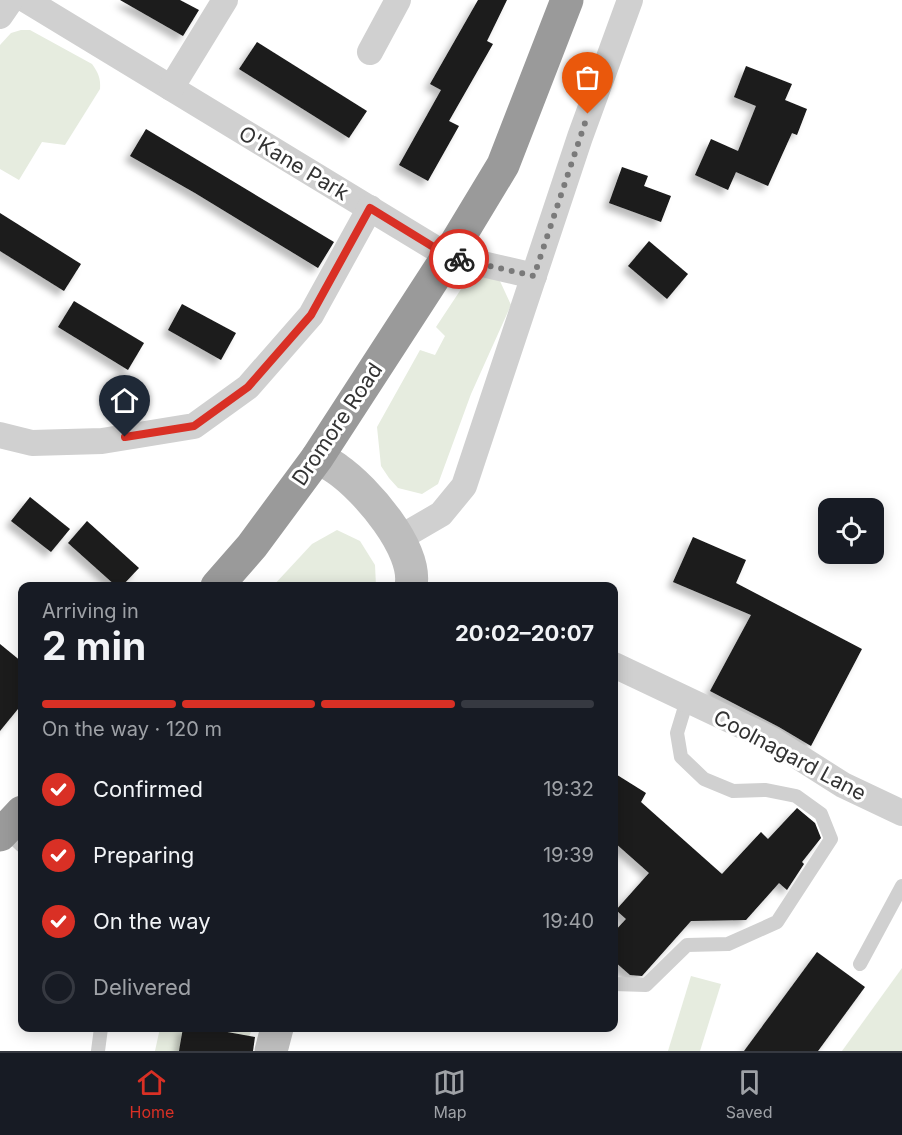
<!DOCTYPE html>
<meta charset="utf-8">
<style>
:root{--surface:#171b24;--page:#242831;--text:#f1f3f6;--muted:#9ea1a6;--line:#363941;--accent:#d93025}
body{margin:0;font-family:Inter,sans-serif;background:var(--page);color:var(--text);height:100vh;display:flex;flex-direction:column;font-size:22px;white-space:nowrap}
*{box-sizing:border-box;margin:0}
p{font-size:20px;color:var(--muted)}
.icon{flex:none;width:33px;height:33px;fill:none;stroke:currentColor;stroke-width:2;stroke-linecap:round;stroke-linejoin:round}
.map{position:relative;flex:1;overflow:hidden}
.drawer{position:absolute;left:18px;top:582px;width:600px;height:450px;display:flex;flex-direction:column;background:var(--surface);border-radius:12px;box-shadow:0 3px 15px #0003}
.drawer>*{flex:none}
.controls{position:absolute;left:818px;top:498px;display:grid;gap:12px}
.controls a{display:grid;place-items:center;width:66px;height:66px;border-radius:12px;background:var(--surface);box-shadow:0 3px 15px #0003;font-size:30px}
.pin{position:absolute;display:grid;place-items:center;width:51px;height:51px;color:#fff;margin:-62px -26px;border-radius:50% 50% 50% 0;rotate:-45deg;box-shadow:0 0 6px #0007}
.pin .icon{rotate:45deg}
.courier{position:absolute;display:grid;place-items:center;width:60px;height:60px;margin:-30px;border:4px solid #d93025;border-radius:50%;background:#fff;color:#222;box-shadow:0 2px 8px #0007}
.summary em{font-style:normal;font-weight:700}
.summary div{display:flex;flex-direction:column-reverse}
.summary{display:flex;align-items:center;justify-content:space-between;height:102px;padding:0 24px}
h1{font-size:39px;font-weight:700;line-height:45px}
.bar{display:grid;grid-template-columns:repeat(4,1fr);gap:9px 6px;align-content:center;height:72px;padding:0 24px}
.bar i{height:8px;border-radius:4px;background:var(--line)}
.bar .current{background:var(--accent)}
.bar p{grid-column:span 4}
ol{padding:0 24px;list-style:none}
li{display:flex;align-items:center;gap:18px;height:66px}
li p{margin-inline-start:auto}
li .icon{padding:6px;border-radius:50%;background:var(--accent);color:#fff;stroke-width:4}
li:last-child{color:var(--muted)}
li i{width:33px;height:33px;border:3px solid var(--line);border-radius:50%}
.tabs{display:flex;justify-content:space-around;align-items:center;height:84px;border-top:2px solid var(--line);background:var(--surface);font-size:16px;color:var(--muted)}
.tabs a{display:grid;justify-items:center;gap:3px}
.tabs .current{color:var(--accent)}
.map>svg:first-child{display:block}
.green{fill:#e6ecdf}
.building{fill:#1a1a1a;filter:url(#shadow)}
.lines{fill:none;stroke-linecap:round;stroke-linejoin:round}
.lane{stroke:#d0d0d0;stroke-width:14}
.street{stroke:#d0d0d0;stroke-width:26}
.secondary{stroke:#bdbdbd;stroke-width:33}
.highway{stroke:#9a9a9a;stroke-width:33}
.done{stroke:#7a7a7a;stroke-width:6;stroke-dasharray:0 10.8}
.route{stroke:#d93025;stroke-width:8}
.labels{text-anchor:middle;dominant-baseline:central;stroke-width:6;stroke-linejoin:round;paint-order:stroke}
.street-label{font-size:21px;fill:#333;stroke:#fff}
</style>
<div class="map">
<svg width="902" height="1051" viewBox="0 0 902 1051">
<defs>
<filter id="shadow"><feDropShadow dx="-5.5" dy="5.5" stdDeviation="3" flood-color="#0004"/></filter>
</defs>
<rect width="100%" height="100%" fill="#fff"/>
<g class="green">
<path d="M21,30H30L92,64C98,72 101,79 100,89L65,145L42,142L19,180L0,169V45L11,33Z"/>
<path d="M473,271L499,279L511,305L471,394L438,484L422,494L398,488L389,478L381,466L377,427L420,350L435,355L445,336L436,327Z"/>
<path d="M337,530L360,541L375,565L376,586H273L312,544Z"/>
<path d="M902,968V1051H842Z"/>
<path d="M691,976L721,984L700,1051H668Z"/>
<path d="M160,1028H252L245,1051H155Z"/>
</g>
<g class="building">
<path d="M120,0H180L199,10L183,36Z"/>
<path d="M478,0H507L487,41L493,44L449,121L459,126L428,181L399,165L441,90L430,84Z"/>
<path d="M257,42L367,111L349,138L239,69Z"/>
<path d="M746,66L792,84L785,100L807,109L797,135L792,133L768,186L736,172L728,190L695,175L711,139L738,151L756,106L734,97Z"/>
<path d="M146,129L334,242L318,268L195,193L130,156Z"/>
<path d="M622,167L648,176L644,186L671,196L661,222L609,203Z"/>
<path d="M0,213L81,264L64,291L0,251Z"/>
<path d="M649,241L688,274L667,299L628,266Z"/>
<path d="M74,301L144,343L128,370L58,327Z"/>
<path d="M182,304L236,333L221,360L168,330Z"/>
<path d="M30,497L70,529L51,552L11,521Z"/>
<path d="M87,521L139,568L122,586H116L68,543Z"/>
<path d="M693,537L746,560L736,583L862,649L811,746L779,727L710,691L751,615L673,582Z"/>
<path d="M0,644L22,662V704L0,731Z"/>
<path d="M614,773L646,793L641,802L722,874L761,832L768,839L797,808L815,823L821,838L802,862L804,864L787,890L779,883L746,920L691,921L642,976L630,975L614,961V932L626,919L616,910L649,873L614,842Z"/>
<path d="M817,952L865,987L818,1051H744Z"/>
<path d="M183,1028H205L255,1037L253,1051H179Z"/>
</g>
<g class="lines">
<g class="lane">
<path d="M5,830L22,846"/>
<path d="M860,964L902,886"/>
<path d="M614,984L646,985L687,945L728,944L777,922L831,839L821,814L796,796L766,790L733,791L704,779L681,757L677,733L687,700"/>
<path d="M98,1051L101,1028"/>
</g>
<g class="street">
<path d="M26,0L448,256L534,276"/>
<path d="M0,16L11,0"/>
<path d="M370,52L398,0"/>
<path d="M171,88L225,0"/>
<path d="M0,435L32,443L102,441L194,426L248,387L311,315L370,208"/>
<path d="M398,539L441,514L464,486L580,137L630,0"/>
<path d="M614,665L772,740L843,785L902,813"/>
</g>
<g class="secondary">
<path d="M317,458C323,461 331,464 337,469C366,489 418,549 411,586"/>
<path d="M271,1051L277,1028"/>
</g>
<g class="highway">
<path d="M217,586L252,546L317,458L448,256L503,165L567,0"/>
<path d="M0,835L22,812"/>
</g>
</g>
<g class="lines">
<path class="done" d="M459,259L534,276L588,114"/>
<path class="route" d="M125,437L194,426L248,387L311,315L370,208L448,256L459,259"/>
</g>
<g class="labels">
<g class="street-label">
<text transform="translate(294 163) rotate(31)">O'Kane Park</text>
<text transform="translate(337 424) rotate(-56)">Dromore Road</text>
<text transform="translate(790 755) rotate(28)">Coolnagard Lane</text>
</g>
</g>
</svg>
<div class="controls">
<a><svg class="icon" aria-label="locate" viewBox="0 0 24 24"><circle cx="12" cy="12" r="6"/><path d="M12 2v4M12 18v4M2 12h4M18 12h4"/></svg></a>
</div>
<div class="pin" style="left:588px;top:114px;background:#ea580c"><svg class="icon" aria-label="bag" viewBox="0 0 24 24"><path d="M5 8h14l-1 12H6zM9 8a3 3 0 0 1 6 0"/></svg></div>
<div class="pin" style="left:125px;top:437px;background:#1f2937"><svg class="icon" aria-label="home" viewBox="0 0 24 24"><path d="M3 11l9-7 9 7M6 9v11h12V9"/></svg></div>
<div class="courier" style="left:459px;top:259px"><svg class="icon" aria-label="bike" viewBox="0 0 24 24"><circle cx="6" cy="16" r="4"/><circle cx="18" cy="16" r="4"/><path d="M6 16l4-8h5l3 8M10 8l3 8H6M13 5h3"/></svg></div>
<section class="drawer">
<div class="summary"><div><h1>2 min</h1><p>Arriving in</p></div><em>20:02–20:07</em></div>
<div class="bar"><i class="current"></i><i class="current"></i><i class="current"></i><i></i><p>On the way · 120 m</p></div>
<ol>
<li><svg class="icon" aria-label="check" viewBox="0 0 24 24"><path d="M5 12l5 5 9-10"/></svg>Confirmed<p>19:32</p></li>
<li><svg class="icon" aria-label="check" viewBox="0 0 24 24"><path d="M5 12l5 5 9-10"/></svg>Preparing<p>19:39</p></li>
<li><svg class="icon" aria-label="check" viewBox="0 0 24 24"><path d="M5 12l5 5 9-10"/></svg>On the way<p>19:40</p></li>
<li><i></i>Delivered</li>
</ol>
</section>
</div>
<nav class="tabs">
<a class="current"><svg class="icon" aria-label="home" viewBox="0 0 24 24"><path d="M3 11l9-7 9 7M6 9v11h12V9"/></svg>Home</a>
<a><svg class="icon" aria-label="map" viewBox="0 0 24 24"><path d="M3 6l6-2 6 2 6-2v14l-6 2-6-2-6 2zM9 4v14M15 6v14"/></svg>Map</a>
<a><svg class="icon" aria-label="saved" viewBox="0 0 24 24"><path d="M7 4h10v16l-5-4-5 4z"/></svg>Saved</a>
</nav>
